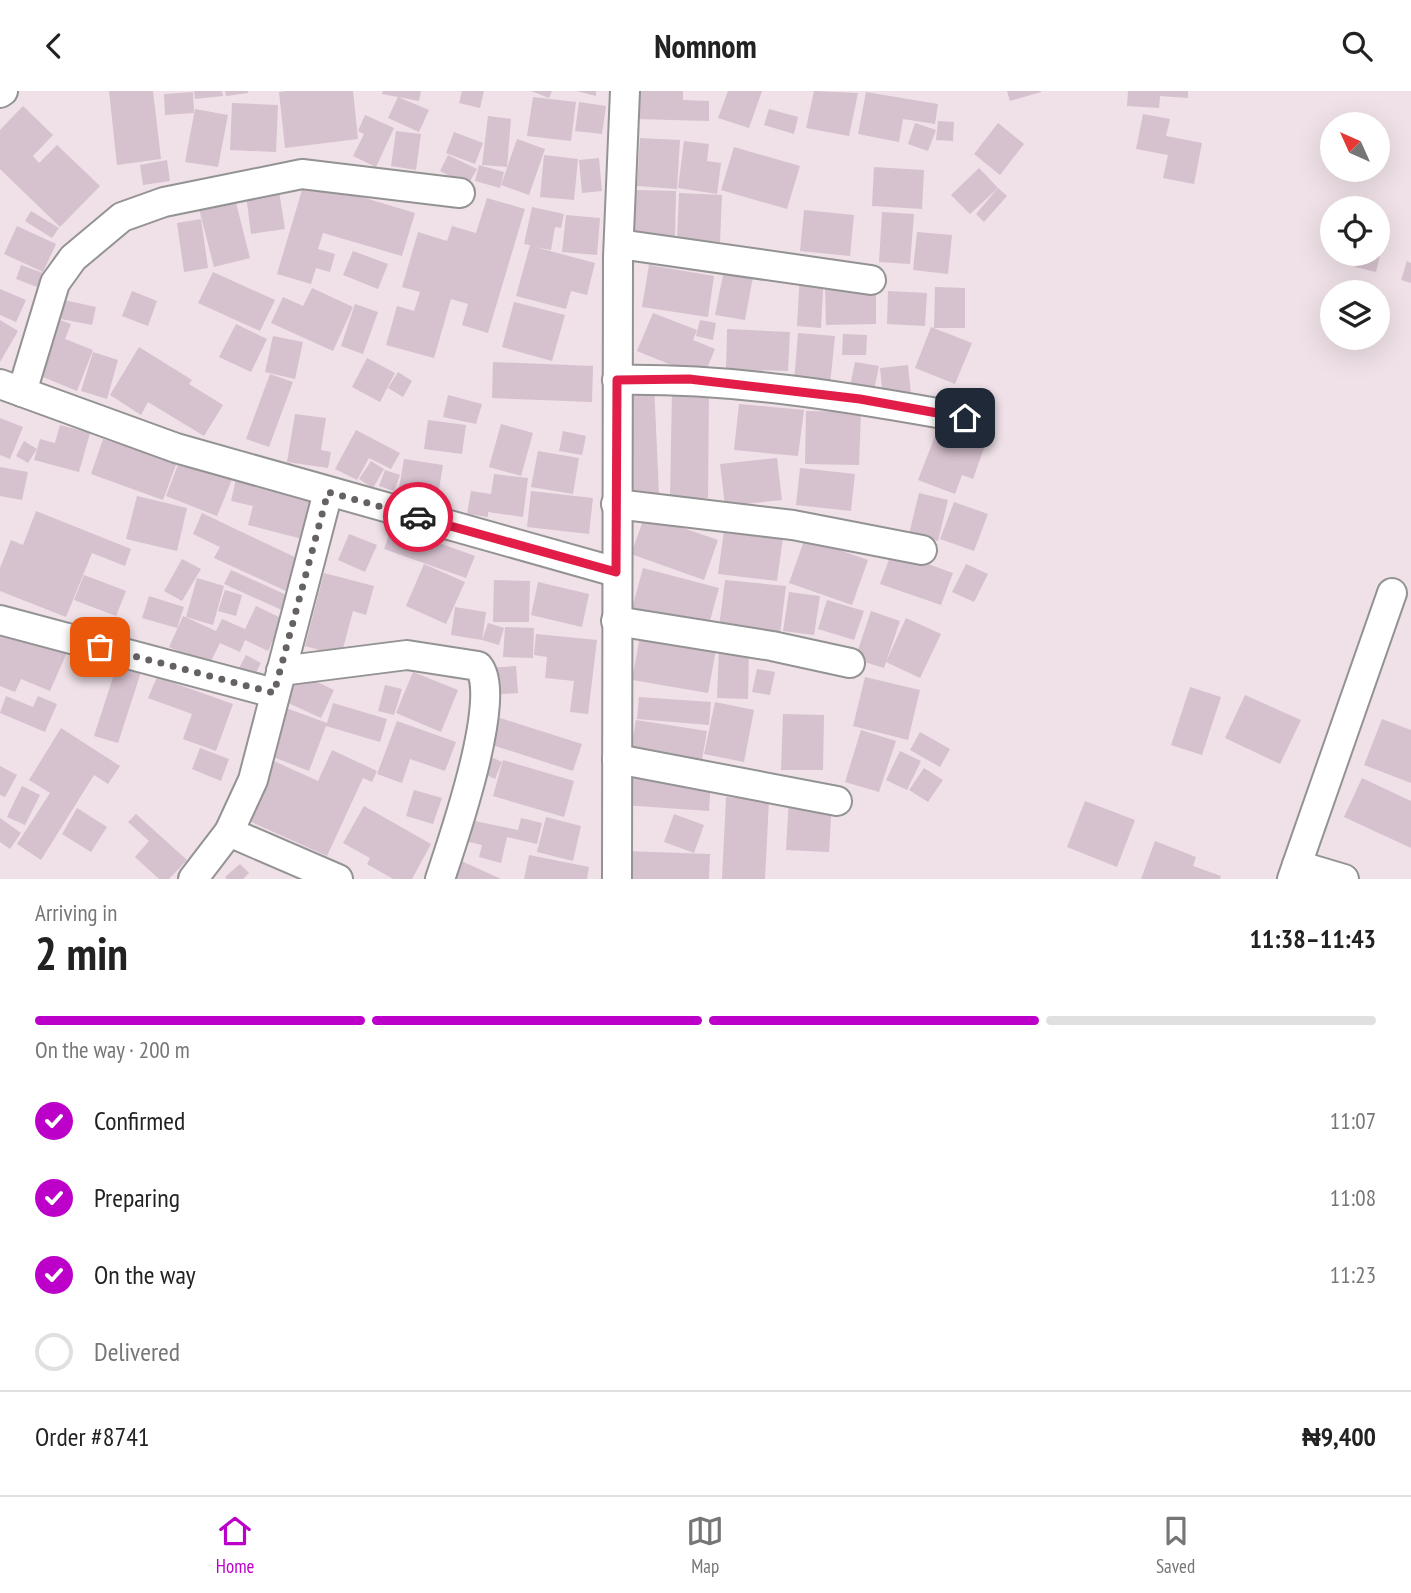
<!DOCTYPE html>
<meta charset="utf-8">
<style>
:root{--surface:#fff;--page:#f2f2f2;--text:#222;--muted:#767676;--line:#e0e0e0;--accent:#bc00c9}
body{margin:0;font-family:"PT Sans Narrow",sans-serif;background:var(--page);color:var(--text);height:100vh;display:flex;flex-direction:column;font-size:26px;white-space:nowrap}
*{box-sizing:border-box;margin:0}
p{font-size:23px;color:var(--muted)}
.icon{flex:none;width:38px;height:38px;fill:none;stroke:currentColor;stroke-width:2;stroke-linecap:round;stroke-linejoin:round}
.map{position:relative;height:788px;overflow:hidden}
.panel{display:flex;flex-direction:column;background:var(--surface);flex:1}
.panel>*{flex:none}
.needle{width:46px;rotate:315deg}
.buttons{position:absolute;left:1320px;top:21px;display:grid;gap:14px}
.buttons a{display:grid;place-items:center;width:70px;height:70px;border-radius:50%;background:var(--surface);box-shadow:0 7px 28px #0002;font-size:35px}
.pin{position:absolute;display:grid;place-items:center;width:60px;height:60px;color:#fff;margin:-30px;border-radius:14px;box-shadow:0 4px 10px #0006}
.courier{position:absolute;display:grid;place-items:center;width:70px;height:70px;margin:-35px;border:5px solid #e11d48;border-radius:50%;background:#fff;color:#222;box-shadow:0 2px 9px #0007}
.overview em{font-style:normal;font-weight:700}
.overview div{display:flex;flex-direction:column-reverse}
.overview{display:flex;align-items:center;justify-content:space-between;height:119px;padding:0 35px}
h1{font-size:46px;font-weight:700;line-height:52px}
.bar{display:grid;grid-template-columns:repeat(4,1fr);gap:10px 7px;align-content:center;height:84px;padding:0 35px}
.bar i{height:9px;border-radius:5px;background:var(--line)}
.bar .active{background:var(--accent)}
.bar p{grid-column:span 4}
.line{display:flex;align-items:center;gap:18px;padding:0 35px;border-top:2px solid var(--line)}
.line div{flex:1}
ol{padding:0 35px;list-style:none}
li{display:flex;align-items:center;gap:21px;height:77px}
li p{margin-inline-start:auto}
li .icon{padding:7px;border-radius:50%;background:var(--accent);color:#fff;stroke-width:4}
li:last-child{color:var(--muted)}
li i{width:38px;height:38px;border:4px solid var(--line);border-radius:50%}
header{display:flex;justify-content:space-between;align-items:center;height:91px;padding:0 35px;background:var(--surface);font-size:32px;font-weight:700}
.dock{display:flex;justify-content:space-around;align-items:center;height:98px;border-top:2px solid var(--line);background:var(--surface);font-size:19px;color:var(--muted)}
.dock a{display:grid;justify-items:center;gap:4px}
.dock .active{color:var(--accent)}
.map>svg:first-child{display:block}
.building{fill:#d6c1ce}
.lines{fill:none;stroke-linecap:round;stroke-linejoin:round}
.street-casing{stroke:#939393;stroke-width:32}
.street{stroke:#fff;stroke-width:28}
.done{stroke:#666163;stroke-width:7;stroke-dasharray:0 12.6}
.route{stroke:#e11d48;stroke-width:9}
</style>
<header><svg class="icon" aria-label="back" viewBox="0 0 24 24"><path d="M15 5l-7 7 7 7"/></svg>Nomnom<svg class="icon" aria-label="search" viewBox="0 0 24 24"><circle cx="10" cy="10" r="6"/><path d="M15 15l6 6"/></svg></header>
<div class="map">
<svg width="1411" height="788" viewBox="0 0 1411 788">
<rect width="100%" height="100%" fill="#efe1e7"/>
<g class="building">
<path d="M109,0H153L161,68L117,74Z"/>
<path d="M194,0H222L223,5L195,8Z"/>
<path d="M225,0H248V2L226,5Z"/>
<path d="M287,0H353L358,48L285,57L279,1Z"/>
<path d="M383,0H421L419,10L398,6L429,19L419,41L388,27L398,6L382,3Z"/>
<path d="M462,0H484L480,17L459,12Z"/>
<path d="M531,0H552L549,7Z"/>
<path d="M576,0H596V5Z"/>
<path d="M636,0H683V9L709,10V30L635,28Z"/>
<path d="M728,0H762L749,37L718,27Z"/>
<path d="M814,0L858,2L849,45L806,37Z"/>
<path d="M1007,0H1041V1L1010,10Z"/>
<path d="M1128,0H1188V7L1160,5L1159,17L1127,15Z"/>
<path d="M193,1L194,22L165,24L164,3Z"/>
<path d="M866,1L938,13L935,33L903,28L899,51L858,43Z"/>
<path d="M533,6L576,11L571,50L527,45Z"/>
<path d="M579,11L606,15L602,43L575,40Z"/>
<path d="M232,12L278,14L276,61L230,59Z"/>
<path d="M23,15L53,44L33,65L39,72L57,54L100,95L60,136L0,78V39Z"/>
<path d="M195,18L228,24L218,76L185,71Z"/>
<path d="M769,18L798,26L794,43L764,34Z"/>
<path d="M1143,23L1170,28L1166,45L1202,52L1194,93L1163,87L1168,64L1136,58Z"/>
<path d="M365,24L394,37L376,76L353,65L364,43L358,40Z"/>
<path d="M488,25L511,28L507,76L482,74Z"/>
<path d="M938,30L954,31L953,50L936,49Z"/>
<path d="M915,32L936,39L928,60L908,53Z"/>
<path d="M998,32L1024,53L1000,84L974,63Z"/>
<path d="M396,40L421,43L416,79L391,75Z"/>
<path d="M454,41L483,52L475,73L446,62Z"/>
<path d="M640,47L680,49L677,98L637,95Z"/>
<path d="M517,48L545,58L529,104L501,94Z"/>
<path d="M684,50L709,53L707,70L721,72L717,103L678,97Z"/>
<path d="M734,56L800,75L787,118L721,99Z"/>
<path d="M448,64L477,78L468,94L440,80Z"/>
<path d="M544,64L578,68L574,109L540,106Z"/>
<path d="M599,67L602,100L582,102L579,69Z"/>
<path d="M167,69L170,90L143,94L140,74Z"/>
<path d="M479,74L504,81L500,97L475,90Z"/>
<path d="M874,76L924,79L922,118L872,115Z"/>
<path d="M979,77L998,97L970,123L951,104Z"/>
<path d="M305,89L415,122L402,165L323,142L318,158L335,163L330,181L316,177L311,193L277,183Z"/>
<path d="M998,97L1007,105L984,131L976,123Z"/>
<path d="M635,99L676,100L675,145L634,144Z"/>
<path d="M279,100L285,138L251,143L246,104Z"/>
<path d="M679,102L722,104L720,151L677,149Z"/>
<path d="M487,107L525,118L488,242L462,234L468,213L451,208L434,267L386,254L397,215L414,220L420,201L402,196L418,141L447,150L452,135L476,142Z"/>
<path d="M235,108L250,167L214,176L199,118Z"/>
<path d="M532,116L564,123L561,137L555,136L551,159L535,156L595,172L587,204L571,200L566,218L516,205L530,154L524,153Z"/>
<path d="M804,119L854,124L850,165L800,160Z"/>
<path d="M31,120L59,137L52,147L25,130Z"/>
<path d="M882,121L914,123L910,173L879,171Z"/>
<path d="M566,124L600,127L597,164L562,161Z"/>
<path d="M201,128L208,177L184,181L177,132Z"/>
<path d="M17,135L56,153L43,181L4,163Z"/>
<path d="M917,141L952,144L948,183L913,179Z"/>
<path d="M353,160L388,173L378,198L343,184Z"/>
<path d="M1358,163L1380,165L1376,181L1355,176Z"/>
<path d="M1407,170L1411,172V192L1401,189Z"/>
<path d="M21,174L43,182L37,196L16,188Z"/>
<path d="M649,174L714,185L708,226L642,216Z"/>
<path d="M725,174L754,180L745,229L715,224Z"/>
<path d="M213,181L275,209L260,240L198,212Z"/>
<path d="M800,182L824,183L821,237L797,235Z"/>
<path d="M825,196H876V233L826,234Z"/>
<path d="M935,196L965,197V237H934Z"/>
<path d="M312,197L353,216L333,260L271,232L283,206L303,215Z"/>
<path d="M0,198L26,209L16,231L0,224Z"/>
<path d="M132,200L157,210L148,235L122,225Z"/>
<path d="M888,200L927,202L925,235L887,233Z"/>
<path d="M64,209L96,216L92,234L61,228Z"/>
<path d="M514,211L565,224L552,270L502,256Z"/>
<path d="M355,213L378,221L363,263L341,255Z"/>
<path d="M653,222L697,239L693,249L715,258L703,287L637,260Z"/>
<path d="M55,227L71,233L65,248L93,259L77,300L33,282Z"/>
<path d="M0,229L18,240L0,271Z"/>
<path d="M700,229L716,232L713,249L696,245Z"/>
<path d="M236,233L267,248L251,281L219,266Z"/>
<path d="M931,236L972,252L955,293L915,277Z"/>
<path d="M727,238L790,241L788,280L726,278Z"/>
<path d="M798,242L835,245L830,294L794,290Z"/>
<path d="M843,243L867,244L866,264H842Z"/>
<path d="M273,245L303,251L295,288L265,281Z"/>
<path d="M139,256L192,289L189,293L223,314L204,345L148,311L141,324L110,304Z"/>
<path d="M93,261L118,269L107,308L81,300Z"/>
<path d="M367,267L395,282L380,311L352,296Z"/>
<path d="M493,271L593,275L592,311L492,307Z"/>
<path d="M855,271L879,275L874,299L850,295Z"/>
<path d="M908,274L911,304L883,307L880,277Z"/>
<path d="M398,281L412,290L403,306L388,297Z"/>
<path d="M270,283L293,291L269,356L246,348Z"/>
<path d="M654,292L659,404L630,405L625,294Z"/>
<path d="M672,299H709L708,407H670Z"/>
<path d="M448,304L482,313L476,333L443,326Z"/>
<path d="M739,313L804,319L798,365L734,359Z"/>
<path d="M806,320L861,321L859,374L805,373Z"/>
<path d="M295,323L326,327L321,359L331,361L328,377L287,371Z"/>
<path d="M0,327L23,336L10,368L0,364Z"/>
<path d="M428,329L466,334L462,363L424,358Z"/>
<path d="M501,333L533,342L521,385L489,376Z"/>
<path d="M60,334L90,342L79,381L34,369L40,348L55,352Z"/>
<path d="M356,339L400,362L391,378L369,367L357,389L335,378Z"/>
<path d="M563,340L586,345L582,364L559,360Z"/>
<path d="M937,340L984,357L973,388L962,384L955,403L918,389Z"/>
<path d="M103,348L177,371L163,409L91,383Z"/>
<path d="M24,350L37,358L28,372L16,365Z"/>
<path d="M538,360L579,367L573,403L531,396Z"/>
<path d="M181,366L233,386L217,425L166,405Z"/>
<path d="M777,367L782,409L725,415L720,373Z"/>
<path d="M404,368L443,374L437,410L398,403Z"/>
<path d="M371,370L384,378L373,397L359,388Z"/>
<path d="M0,376L28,381L22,409L0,405Z"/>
<path d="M800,377L855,383L851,420L796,414Z"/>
<path d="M385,379L400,384L394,400L379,395Z"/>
<path d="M494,383L528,387L523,426L488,421V426L467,423L471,400L491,403Z"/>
<path d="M236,388L317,409L306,449L248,434L253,415L231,410Z"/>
<path d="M531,400L593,407L589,443L527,436Z"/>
<path d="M919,402L948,409L938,450L909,443Z"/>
<path d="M137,405L187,417L177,460L126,448Z"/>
<path d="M954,411L988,423L974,460L940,448Z"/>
<path d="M36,420L131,458L125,475L92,462L66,526L0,500V477L11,449L23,454Z"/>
<path d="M202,422L301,469L286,500L214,467L220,456L193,443Z"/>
<path d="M645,424L718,449L704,489L631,463Z"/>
<path d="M392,435L475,465L466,487L384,458Z"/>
<path d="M724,440L783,447L777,490L718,483Z"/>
<path d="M349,443L377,454L365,481L338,469Z"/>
<path d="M805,447L868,469L852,514L789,492Z"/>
<path d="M892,460L953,482L941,514L880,493Z"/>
<path d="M182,468L201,478L182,510L164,500Z"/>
<path d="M424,473L465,491L446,533L406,515Z"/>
<path d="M966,473L988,483L974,511L952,501Z"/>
<path d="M643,477L719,497L708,537L632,517Z"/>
<path d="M231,479L291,506L284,520L224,493Z"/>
<path d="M324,482L374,495L366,524L353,520L341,565L305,555Z"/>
<path d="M84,484L126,500L116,525L74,509Z"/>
<path d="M197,487L224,495L213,534L186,526Z"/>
<path d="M494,489L530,490L529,531H493Z"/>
<path d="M725,489L786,495L780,543L719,536Z"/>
<path d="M538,491L589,503L582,536L531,524Z"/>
<path d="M225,499L242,504L236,525L218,520Z"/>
<path d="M789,501L820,505L814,544L783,540Z"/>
<path d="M149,505L184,516L177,537L142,527Z"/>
<path d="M827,509L864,520L854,549L818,538Z"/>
<path d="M256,515L283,528L268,560L245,549L240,561L220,552L209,574L169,556L183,525L216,540L222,528L245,538Z"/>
<path d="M455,516L486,521L482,549L451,544Z"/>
<path d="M871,520L900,530L884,577L855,568Z"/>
<path d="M906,527L941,543L920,587L886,571Z"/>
<path d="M488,532L504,537L499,554L482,549Z"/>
<path d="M505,536L534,537L533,567L503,566Z"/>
<path d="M0,537L67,561L50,600L21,588L15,601L0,595Z"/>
<path d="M536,543L597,549L588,623L570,621L574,590L545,587L547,566L534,564Z"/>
<path d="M640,545L716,559L708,602L632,589Z"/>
<path d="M719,557H749L748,608L717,607Z"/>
<path d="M246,564L261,572L253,587L238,579Z"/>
<path d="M117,574L141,581L118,652L94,645Z"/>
<path d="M516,575L518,602L489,604L487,577Z"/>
<path d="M757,578L775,581L770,604L752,601Z"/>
<path d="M413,581L458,599L441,641L396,622Z"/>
<path d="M300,583L334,599L321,627L286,611Z"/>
<path d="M157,586L233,613L216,660L183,648L192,623L148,607Z"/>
<path d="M865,586L920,599L908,649L853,635Z"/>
<path d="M385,594L402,598L394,624L378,620Z"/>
<path d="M1190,596L1221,606L1202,664L1171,654Z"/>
<path d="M1245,604L1301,629L1280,673L1225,647Z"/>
<path d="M6,605L33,616L38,605L57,613L45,641L0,622Z"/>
<path d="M639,606L711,611L709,634L637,628Z"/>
<path d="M715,611L754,619L744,671L704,663Z"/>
<path d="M333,612L387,628L380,651L326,635L309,680L268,664L286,617L327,632Z"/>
<path d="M783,623L824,624L823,679H781Z"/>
<path d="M497,626L582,653L573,680L489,653Z"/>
<path d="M1382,628L1411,639V692L1364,674Z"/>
<path d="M636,629L707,640L702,669L631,657Z"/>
<path d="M397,630L456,651L445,680L410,668L402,692L377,683Z"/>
<path d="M61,637L120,675L108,693L94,684L41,769L17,753L50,702L29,689Z"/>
<path d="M861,639L896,650L879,701L845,691Z"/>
<path d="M920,641L950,658L940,676L910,659Z"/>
<path d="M200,657L229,668L221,690L192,678Z"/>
<path d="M332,659L377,680L372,691L363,687L327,765L247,729L274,670L318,690Z"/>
<path d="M900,660L921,670L907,699L886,689Z"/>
<path d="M489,665L502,671L495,688L482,682Z"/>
<path d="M503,669L574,690L564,726L493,705Z"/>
<path d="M0,675L17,684L5,706L0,704Z"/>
<path d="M924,677L943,689L928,711L909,699Z"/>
<path d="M626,682L711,688L709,720L623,714Z"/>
<path d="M1362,687L1411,710V757L1344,726Z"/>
<path d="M22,695L40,704L25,734L7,726Z"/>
<path d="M414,699L442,707L433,733L406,725Z"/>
<path d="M726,706L769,709L765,788H722Z"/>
<path d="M789,707L832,709L829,761L786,759Z"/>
<path d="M1085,710L1135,729L1117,776L1067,756Z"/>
<path d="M364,715L431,753L412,788H393L367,773L370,767L343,752Z"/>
<path d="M77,717L107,736L91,761L62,743Z"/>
<path d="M136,723L187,769L169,788H159L135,766L149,750L128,731Z"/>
<path d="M674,723L704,734L694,762L664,751Z"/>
<path d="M546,726L581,735L573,770L537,761Z"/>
<path d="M0,727L21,742L10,758L0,751Z"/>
<path d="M521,727L542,732L537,753L507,746L501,772L479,766L482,754L465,750L470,729L518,739Z"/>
<path d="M1155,750L1196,766L1193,775L1221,785L1220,788H1141Z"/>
<path d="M625,760L710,763L709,788H623Z"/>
<path d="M529,764L589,776L587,788H524Z"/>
<path d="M457,768L501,788H448Z"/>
<path d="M240,773L249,782L243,788H227L225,786Z"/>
</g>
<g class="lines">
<defs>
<g id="street">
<path d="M0,2L3,0"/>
<path d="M619,153L871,189"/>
<path d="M617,289C734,287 850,306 965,327"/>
<path d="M0,293L176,357L616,481"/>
<path d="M22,301L55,192L73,167L122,126L164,111L302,83L460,102"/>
<path d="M616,413L793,434L922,459"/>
<path d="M0,529L274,602"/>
<path d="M616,530L772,555L850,572"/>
<path d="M281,580L407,564L478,575C504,603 452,752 440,788"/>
<path d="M617,668L837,710"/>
<path d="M229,741L338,788"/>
<path d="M1297,774L1344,788"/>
<path d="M193,788L229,741L253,689L328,401"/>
<path d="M617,788L618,166L625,0"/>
<path d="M1292,788L1392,502"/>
</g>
</defs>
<use href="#street" class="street-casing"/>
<use href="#street" class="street"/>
</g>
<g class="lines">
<path class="done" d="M100,556L274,602L328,401L418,426"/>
<path class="route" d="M418,426L616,481L617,289L689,288L860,308L965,327"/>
</g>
</svg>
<div class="buttons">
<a><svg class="needle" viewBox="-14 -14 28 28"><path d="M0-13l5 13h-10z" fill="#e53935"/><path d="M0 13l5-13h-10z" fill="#767676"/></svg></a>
<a><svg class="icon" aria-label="locate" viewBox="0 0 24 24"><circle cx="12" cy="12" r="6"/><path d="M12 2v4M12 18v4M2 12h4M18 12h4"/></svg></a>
<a><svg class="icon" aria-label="layers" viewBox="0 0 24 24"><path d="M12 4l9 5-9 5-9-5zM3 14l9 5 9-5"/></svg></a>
</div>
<div class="pin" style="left:100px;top:556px;background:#ea580c"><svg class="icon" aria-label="bag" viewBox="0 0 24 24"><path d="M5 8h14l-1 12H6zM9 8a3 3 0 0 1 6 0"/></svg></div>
<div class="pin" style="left:965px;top:327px;background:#1f2937"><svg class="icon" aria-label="home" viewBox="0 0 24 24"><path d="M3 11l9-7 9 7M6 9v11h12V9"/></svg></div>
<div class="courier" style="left:418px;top:426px"><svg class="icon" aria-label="car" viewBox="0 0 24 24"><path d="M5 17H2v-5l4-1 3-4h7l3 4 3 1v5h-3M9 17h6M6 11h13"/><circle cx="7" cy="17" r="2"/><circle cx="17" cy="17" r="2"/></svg></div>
</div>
<section class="panel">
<div class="overview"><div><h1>2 min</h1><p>Arriving in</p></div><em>11:38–11:43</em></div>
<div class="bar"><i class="active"></i><i class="active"></i><i class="active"></i><i></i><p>On the way · 200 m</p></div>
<ol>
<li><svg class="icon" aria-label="check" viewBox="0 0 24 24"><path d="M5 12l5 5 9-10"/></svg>Confirmed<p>11:07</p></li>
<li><svg class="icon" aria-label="check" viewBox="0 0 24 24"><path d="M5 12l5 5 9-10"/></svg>Preparing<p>11:08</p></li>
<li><svg class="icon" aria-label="check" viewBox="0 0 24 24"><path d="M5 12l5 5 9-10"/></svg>On the way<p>11:23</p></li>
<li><i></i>Delivered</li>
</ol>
<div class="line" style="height:91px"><div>Order #8741</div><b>₦9,400</b></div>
</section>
<nav class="dock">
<a class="active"><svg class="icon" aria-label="home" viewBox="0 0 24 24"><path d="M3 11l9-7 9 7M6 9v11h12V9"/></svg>Home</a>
<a><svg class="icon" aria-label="map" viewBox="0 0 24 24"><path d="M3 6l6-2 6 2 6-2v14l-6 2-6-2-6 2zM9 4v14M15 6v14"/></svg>Map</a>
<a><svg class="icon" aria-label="saved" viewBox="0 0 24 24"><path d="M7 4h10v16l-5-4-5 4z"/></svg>Saved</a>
</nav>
